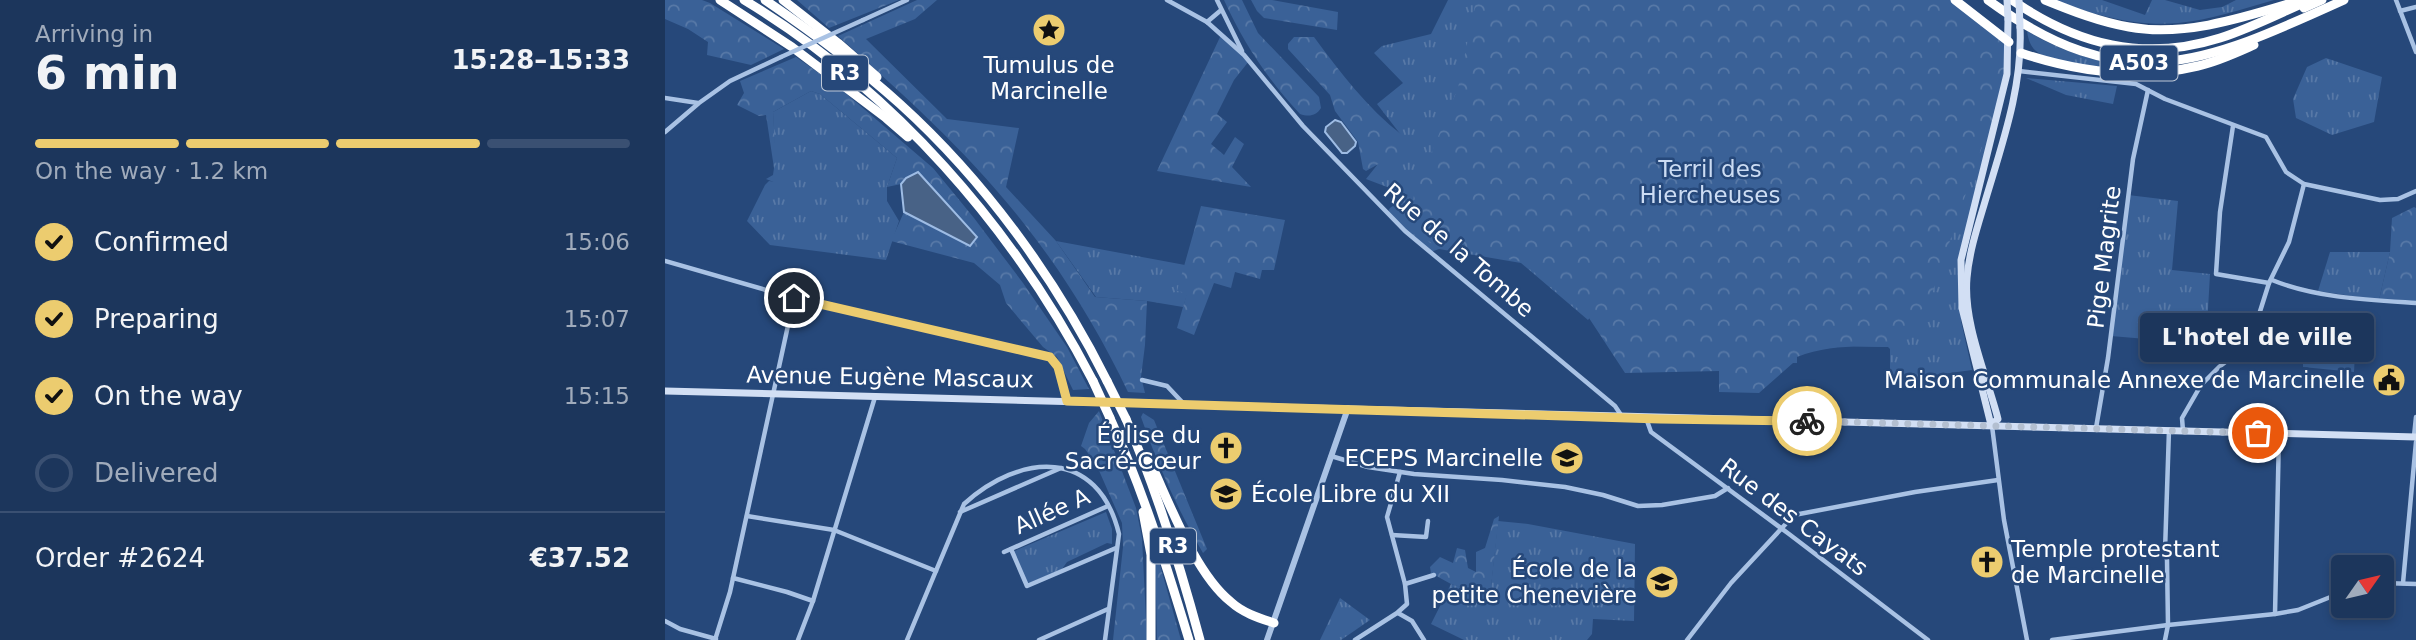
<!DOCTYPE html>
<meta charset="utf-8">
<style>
:root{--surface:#1c365c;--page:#294165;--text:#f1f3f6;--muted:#a0abbb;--line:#3a5072;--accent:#eccc6f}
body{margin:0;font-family:"DejaVu Sans",sans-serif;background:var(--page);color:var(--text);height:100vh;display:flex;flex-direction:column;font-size:26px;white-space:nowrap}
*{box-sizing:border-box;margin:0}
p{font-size:23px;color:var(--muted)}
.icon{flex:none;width:38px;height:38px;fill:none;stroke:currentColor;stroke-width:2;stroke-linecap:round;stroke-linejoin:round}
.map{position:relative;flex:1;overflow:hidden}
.panel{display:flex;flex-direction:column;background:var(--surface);width:665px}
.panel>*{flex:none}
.needle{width:46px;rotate:56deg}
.buttons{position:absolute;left:1666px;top:555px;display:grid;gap:14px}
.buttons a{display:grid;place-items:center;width:63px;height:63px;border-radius:7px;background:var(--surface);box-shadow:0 4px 10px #0003,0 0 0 2px var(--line);font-size:35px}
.pin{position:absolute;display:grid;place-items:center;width:60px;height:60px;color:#fff;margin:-30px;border:4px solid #fff;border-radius:50%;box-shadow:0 2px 7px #0007}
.courier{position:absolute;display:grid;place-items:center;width:70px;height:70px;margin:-35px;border:5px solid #eccc6f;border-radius:50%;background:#fff;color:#222;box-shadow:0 2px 9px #0007}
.bubble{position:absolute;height:49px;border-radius:7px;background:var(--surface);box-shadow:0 4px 10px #0003,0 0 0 2px var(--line);font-size:23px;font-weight:800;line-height:49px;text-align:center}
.head em{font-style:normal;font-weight:800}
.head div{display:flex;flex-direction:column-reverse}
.head{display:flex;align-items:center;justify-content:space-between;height:119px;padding:0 35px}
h1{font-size:46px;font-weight:800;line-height:52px}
.bar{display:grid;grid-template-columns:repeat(4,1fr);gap:10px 7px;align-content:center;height:84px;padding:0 35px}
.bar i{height:9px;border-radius:5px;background:var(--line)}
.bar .selected{background:var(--accent)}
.bar p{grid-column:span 4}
.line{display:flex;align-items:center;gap:18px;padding:0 35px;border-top:2px solid var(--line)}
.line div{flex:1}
ol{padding:0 35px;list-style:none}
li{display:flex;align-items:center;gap:21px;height:77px}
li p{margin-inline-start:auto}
li .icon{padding:7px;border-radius:50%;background:var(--accent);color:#111;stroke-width:4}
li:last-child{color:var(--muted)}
li i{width:38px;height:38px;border:4px solid var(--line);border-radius:50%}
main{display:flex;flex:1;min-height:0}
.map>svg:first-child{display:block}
.grass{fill:url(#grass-tufts)}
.forest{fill:url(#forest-crowns)}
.water{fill:#486286;stroke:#9ebce4;stroke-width:2}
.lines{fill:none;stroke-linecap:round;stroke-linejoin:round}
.minor{stroke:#a9c2e4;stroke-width:4.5}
.tertiary{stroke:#a9c2e4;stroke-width:6}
.secondary{stroke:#d2dff4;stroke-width:7}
.motorway{stroke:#fff;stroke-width:9}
.minor-bridge{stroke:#a9c2e4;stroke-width:4.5}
.secondary-bridge{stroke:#d2dff4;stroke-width:7}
.motorway-bridge{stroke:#fff;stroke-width:9}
.done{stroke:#b3bfd0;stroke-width:7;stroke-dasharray:0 12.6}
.route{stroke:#eccc6f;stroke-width:9}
.labels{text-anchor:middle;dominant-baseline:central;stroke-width:5;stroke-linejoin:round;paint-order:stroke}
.shield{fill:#26487a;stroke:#bec8d7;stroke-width:2}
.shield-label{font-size:21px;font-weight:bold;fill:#fff}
.poi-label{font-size:23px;fill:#fff;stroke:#26487a;text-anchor:end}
.park-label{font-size:23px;fill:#ccdcf3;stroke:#26487a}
.street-label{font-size:23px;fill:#fff;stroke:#26487a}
</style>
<main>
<section class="panel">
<div class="head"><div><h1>6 min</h1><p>Arriving in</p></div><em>15:28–15:33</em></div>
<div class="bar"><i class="selected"></i><i class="selected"></i><i class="selected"></i><i></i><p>On the way · 1.2 km</p></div>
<ol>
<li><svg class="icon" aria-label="check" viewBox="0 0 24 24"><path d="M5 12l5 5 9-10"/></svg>Confirmed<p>15:06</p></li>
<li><svg class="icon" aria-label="check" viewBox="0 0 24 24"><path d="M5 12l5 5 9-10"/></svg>Preparing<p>15:07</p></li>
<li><svg class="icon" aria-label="check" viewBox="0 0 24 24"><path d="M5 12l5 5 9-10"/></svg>On the way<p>15:15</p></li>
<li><i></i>Delivered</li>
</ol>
<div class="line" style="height:91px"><div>Order #2624</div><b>€37.52</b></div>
</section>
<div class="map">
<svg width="1751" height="640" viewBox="0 0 1751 640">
<defs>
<pattern id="grass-tufts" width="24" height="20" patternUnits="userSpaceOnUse" patternTransform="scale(1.75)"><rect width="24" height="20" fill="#3a6197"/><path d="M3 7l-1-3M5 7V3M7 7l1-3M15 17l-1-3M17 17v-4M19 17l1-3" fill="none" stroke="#5879a7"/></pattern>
<pattern id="forest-crowns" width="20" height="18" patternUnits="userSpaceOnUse" patternTransform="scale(1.75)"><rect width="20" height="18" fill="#3a6197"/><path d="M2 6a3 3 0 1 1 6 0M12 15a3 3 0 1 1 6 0" fill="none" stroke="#5879a7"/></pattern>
</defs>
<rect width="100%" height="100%" fill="#26487a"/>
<g class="grass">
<path d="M783,0H813L935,305L923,320L856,263L774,249L766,252L722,213L725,208L743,195L701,179L736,135L712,104L738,83L709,53L717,46L766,34Z"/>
<path d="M1390,0H1437L1480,15L1487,0H1500L1535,10L1557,7L1571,0H1609C1577,9 1545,20 1513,23C1473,27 1427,15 1390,0Z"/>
<path d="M1362,31C1396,51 1428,61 1466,67L1467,72C1447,69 1384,64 1371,51C1365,46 1363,38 1362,31Z"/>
<path d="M1661,58L1717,77L1709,122L1667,135L1631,118L1628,99L1642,67Z"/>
<path d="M1231,64L1327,133L1296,260V321L1307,370L1225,381V349L1223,347L1180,346L1150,350Z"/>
<path d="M1361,78L1452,86L1448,104L1401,95Z"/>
<path d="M146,91L155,94L232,158L222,187V201L234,221L221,260L105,245L82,221L100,185L104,181L111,182L108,112Z"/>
<path d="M1463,195L1513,201L1507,270L1545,274L1541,344L1446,336Z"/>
<path d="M391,241L520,265L513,290L523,292L518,307L482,301L431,297Z"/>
<path d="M1665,252H1725L1714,300L1653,291Z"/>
<path d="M1592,322L1617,327L1645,326L1693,332L1691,344L1695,352L1690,353L1689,372L1638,367V361L1567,357L1585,343Z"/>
<path d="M441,512L447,529V544L442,543L402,562L397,569L364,583L359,580L347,552Z"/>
<path d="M833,521L863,524L970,544L969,621L928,619L927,634L922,640H799L766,624L786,584L825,595Z"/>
<path d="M675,598L705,620L676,640H655Z"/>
</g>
<g class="forest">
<path d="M0,0H37L45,3L119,49L86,65L42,55L43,42L23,29L0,19Z"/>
<path d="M132,0H234L164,28Z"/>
<path d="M252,0H272L250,19L201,39L282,119L354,128L341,187L391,241L430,297L482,301L480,345L476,377L480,393L463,392C436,335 399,274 360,225C306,155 239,95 173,36Z"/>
<path d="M559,0H577L593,33L654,97L656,108C651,116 644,117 635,114C603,80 578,42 559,0Z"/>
<path d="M586,0H607L673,12L672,30L599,18L592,11Z"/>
<path d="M811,0H1290L1344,42L1342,74L1327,133L1322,131L1265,300L1223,347C1191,346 1162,345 1132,357V363H1128L1094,393L1054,392V371L960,373L924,318L857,262L765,243L745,221L749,195L793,88Z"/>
<path d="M556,35L584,61L569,80L552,114L562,122L546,144L559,155L570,137L579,144L567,167L586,187L492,171Z"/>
<path d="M629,37H649C675,72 702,108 737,135L733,153L701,171L698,169L693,142L670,111L665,95L623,49V44Z"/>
<path d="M131,57L171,85L268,168L309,218L358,283L402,347L424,389L408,390L392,357L378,347L341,303L335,285L309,263L226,241L239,212L305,246L241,178L236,184L222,187L232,158L155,94L146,91L108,112L112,176L111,183L101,179L108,175L109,168L101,115L94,116L72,105L79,93L75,81Z"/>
<path d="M536,206L620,220L609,270H597L595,279L570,272L566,288L549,283L529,335L512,328L522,293L512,291Z"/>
<path d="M1749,207L1751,208V302L1714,300L1725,252L1727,218Z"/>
<path d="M434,411L471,508L477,538L482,640H448L458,547L457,523L432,466L420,449L416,446L424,423Z"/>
<path d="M478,413L489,420L542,549L538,553C513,510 492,464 476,417Z"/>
<path d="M834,516L825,596L786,584L766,573L765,567L775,557L788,563L792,548L800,550L803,568L811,572V552L820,548L829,519Z"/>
<path d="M490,547L516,640H492Z"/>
</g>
<g class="water">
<path d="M670,120L676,122L691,142L690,146L682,153H677L660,132L661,127Z"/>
<path d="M253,172L312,237L305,246L239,212L236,184L241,178Z"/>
</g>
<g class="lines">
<g class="minor">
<path d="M502,0L542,22L579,55L638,126L740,231L950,406L956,415"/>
<path d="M552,0L577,51"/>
<path d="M1731,0L1751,52"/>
<path d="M1735,11L1751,7"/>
<path d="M198,20L242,0"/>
<path d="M542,22L555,11"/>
<path d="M1354,71L1471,84L1500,99L1601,137L1621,172L1639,184L1715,200L1733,199L1751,191"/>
<path d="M0,98L33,103"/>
<path d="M1568,126L1555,212L1551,274L1604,283"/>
<path d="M0,132L34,103L65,81L116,57"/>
<path d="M0,261L129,298L385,357L393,367L402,401"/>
<path d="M1607,280C1651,298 1704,300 1751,303"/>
<path d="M477,380L502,386L518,403"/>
<path d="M981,418L986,432L1124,534L1263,640"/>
<path d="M1327,426L1339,520L1362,640"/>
<path d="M1431,428L1443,358L1468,159L1483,90"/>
<path d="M1518,431L1517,418L1536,385L1554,367L1585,343L1604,283L1624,242L1639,184"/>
<path d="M1749,436L1751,417"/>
<path d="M666,456L703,467L749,474L837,480L900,487L938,495L973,506L997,505L1050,496L1063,488"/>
<path d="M295,512L396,468"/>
<path d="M82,516L169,530L271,571"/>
<path d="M727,535L761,537L763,521"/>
<path d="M346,549L362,586L451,548"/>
<path d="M339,552L443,506"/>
<path d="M68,578L122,592L148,601"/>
<path d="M1717,583L1751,584"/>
<path d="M1738,583L1751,442"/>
<path d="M740,584L769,575"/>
<path d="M733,613L747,621L759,640"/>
<path d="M1610,614L1614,434"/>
<path d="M0,621L15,629L51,639"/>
<path d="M50,640L65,592L129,298"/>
<path d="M133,640L148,601L210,397"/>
<path d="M242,640L299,504C355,453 433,447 454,534L440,640"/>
<path d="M374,640L443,609"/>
<path d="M690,640L732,613L742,604L740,584L722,517L735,472"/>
<path d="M1022,640L1066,583L1129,515L1250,492L1333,480"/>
<path d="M1387,640L1503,625L1610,614L1633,610L1678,592"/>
<path d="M1500,640L1503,625L1502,560L1500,551L1504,430"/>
</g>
<path class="tertiary" d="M602,640L683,408"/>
<g class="secondary">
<path d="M0,391L1751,437"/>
<path d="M1326,425L1297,308L1296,260L1342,74L1343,19"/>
<path d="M1326,425L1333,419C1322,376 1298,323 1302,278C1304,253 1312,228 1319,205C1336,147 1358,88 1355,27"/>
</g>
<g class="motorway">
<path d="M55,0L127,47L221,118L243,137"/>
<path d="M79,0C228,90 348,227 428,381"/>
<path d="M100,0C147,32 193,66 235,104C320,181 391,279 442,381"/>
<path d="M118,0L173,43L212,77"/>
<path d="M1290,0L1344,42"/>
<path d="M1323,0C1460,100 1538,64 1679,0"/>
<path d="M1347,0C1412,45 1479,62 1555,38C1586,28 1615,13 1645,0"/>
<path d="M1380,0C1407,11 1435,22 1464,27C1519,37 1577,18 1630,2"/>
<path d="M1639,8L1657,0"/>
<path d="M1356,53C1413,72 1474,80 1533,66C1552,62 1571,53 1589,45"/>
<path d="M445,418C478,490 501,564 524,640"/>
<path d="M461,419C492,491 515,565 535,640"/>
<path d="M479,457L487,466C506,507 531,574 566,602C578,613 594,618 609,623"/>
<path d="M478,512L486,555V640"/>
</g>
<path class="minor-bridge" d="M116,57L198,20"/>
<g class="secondary-bridge">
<path d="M1342,0L1343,19"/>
<path d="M1354,0L1355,27"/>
</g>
<g class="motorway-bridge">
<path d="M428,381L445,418"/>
<path d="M442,381L461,419"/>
</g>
</g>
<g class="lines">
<path class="done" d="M1142,421L1593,433"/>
<path class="route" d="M129,298L385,357L393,367L402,401L995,419L1142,421"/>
</g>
<defs>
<symbol id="sight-disc" viewBox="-11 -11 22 22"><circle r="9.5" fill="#eccc6f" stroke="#26487a"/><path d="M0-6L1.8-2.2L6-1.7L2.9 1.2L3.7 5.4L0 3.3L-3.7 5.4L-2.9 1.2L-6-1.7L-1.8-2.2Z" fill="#111"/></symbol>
<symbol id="civic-disc" viewBox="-11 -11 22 22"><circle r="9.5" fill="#eccc6f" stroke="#26487a"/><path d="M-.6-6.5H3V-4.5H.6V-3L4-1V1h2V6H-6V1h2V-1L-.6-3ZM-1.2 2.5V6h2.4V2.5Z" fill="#111"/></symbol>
<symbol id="church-disc" viewBox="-11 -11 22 22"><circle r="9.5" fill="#eccc6f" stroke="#26487a"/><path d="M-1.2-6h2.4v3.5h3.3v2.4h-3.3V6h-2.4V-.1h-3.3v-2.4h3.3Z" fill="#111"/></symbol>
<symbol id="university-disc" viewBox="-11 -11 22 22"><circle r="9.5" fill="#eccc6f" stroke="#26487a"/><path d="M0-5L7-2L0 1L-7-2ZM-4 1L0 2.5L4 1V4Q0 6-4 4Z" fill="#111"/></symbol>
<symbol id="school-disc" viewBox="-11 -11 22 22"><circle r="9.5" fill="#eccc6f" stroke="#26487a"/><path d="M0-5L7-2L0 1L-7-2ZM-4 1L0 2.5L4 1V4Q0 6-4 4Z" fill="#111"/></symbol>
</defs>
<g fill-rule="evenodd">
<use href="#sight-disc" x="365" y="11" width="38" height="38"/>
<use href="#civic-disc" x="1705" y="361" width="38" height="38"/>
<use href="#church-disc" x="542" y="429" width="38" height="38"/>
<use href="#university-disc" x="883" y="439" width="38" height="38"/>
<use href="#school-disc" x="542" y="475" width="38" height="38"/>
<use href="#church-disc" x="1303" y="543" width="38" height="38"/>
<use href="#school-disc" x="978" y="563" width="38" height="38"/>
</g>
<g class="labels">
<g class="shield">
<rect x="1435.5" y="45.5" width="77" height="35" rx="5"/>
<rect x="157" y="55.5" width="46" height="35" rx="5"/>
<rect x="485" y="528.5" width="46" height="35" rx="5"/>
</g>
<g class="shield-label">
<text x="1474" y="63">A503</text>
<text x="180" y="73">R3</text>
<text x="508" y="546">R3</text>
</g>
<g class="poi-label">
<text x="384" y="65" text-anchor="middle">Tumulus de<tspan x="384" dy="26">Marcinelle</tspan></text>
<text x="1700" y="380">Maison Communale Annexe de Marcinelle</text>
<text x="536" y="435">Église du<tspan x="536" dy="26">Sacré-Cœur</tspan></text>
<text x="878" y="458">ECEPS Marcinelle</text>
<text x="586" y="494" text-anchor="start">École Libre du XII</text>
<text x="1346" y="549" text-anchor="start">Temple protestant<tspan x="1346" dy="26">de Marcinelle</tspan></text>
<text x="972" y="569">École de la<tspan x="972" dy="26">petite Chenevière</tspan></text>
</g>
<g class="park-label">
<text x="1045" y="169">Terril des<tspan x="1045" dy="26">Hiercheuses</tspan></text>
</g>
<g class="street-label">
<text transform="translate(794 250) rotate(41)">Rue de la Tombe</text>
<text transform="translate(1439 257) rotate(-83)">Pige Magrite</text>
<text transform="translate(225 377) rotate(1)">Avenue Eugène Mascaux</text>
<text transform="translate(387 511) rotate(-24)">Allée A</text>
<text transform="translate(1129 517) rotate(37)">Rue des Cayats</text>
</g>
</g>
</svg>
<div class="buttons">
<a><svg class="needle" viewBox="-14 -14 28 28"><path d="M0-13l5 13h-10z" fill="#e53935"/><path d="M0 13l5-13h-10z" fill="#a0abbb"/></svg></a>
</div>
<div class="pin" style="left:1593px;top:433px;background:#ea580c"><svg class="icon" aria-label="bag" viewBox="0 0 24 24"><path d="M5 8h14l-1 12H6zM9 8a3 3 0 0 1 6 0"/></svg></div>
<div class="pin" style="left:129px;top:298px;background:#1f2937"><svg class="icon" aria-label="home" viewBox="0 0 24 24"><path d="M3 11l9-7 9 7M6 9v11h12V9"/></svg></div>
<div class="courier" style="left:1142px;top:421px"><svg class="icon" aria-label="bike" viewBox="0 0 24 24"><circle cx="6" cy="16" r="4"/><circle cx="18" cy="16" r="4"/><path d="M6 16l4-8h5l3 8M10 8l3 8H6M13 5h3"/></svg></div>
<div class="bubble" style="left:1475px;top:313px;width:234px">L'hotel de ville</div>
</div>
</main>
